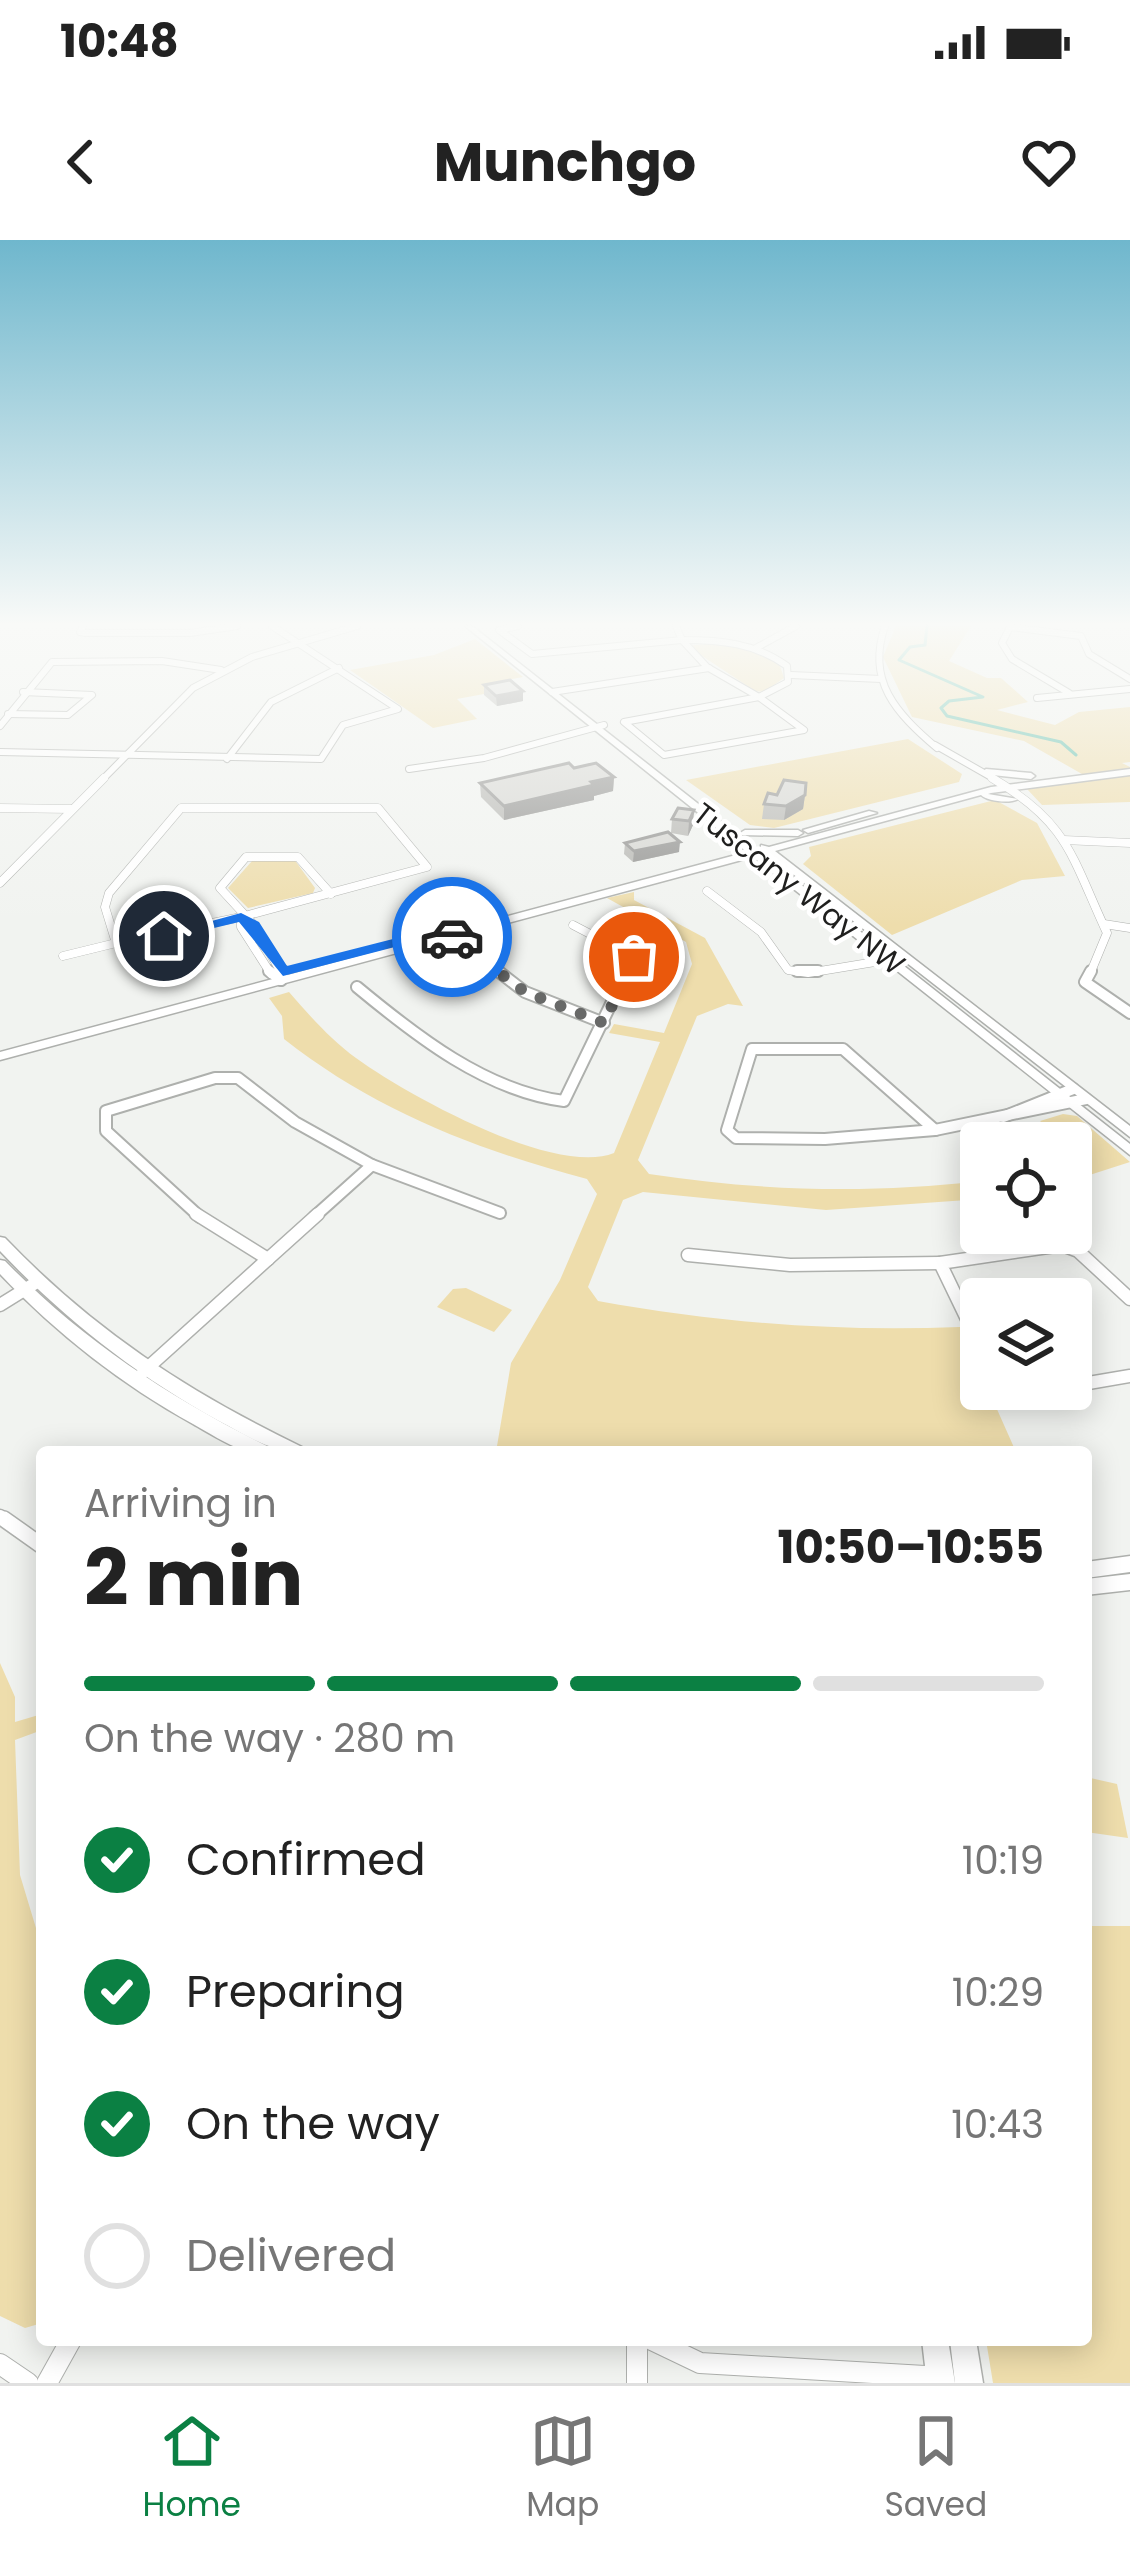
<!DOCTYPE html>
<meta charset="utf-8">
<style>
:root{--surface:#fff;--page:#f6f6f6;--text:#222;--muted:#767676;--line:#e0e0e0;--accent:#0b8043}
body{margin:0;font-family:Poppins,sans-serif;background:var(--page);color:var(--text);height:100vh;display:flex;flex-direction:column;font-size:45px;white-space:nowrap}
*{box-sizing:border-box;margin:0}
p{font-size:39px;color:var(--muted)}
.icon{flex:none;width:66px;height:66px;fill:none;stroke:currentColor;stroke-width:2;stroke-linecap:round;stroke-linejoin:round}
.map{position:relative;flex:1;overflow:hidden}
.side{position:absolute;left:36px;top:1206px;width:1056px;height:900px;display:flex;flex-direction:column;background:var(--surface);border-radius:12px;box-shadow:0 6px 30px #0003}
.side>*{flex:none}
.tools{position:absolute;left:960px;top:882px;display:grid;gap:24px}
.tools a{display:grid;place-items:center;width:132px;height:132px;border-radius:12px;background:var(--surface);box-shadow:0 6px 30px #0003;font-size:60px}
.pin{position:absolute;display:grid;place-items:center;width:102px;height:102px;color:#fff;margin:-51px;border:6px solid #fff;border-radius:50%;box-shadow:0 3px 12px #0007}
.courier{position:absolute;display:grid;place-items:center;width:120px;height:120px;margin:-60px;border:9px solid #1a73e8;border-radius:50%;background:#fff;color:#222;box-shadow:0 3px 15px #0007}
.summary em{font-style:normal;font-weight:700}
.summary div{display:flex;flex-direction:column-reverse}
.summary{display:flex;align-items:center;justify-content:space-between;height:204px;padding:0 48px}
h1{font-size:78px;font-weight:700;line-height:90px}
.bar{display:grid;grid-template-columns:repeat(4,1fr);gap:18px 12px;align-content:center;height:144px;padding:0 48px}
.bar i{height:15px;border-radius:9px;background:var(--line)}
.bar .on{background:var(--accent)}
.bar p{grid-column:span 4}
ol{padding:0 48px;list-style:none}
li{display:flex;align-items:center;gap:36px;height:132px}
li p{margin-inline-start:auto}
li .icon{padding:12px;border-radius:50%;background:var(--accent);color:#fff;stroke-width:4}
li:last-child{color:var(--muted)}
li i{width:66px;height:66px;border:6px solid var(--line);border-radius:50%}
.status{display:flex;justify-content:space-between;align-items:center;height:84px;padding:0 60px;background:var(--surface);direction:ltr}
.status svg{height:33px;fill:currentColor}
header{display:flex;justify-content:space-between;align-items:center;height:156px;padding:0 48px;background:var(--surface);font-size:54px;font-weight:700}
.tabs{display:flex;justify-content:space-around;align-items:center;height:168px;border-top:3px solid var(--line);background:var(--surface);font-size:33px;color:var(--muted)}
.tabs a{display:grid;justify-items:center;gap:6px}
.tabs .on{color:var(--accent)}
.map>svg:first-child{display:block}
.green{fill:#eeddac}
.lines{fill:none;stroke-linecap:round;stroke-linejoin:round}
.stream{stroke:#59bba5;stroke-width:3}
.minor-far5-casing{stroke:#aeb0ad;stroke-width:8}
.minor-far4-casing{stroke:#aeb0ad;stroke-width:9}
.minor-far3-casing{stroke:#aeb0ad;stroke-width:14}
.minor-far2-casing{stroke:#aeb0ad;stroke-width:15}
.minor-far1-casing{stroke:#aeb0ad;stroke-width:18}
.minor-casing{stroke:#aeb0ad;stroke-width:22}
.tertiary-casing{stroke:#aeb0ad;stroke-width:3}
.minor-far5{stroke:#fff;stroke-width:6}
.minor-far4{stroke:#fff;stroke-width:8}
.minor-far3{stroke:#fff;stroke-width:10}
.minor-far2{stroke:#fff;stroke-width:12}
.minor-far1{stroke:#fff;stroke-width:15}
.minor{stroke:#fff;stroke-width:20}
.tertiary{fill:#fff;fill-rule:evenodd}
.wall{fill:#b9b9b5}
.shaded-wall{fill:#969694}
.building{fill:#d7d7d3;stroke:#969694;stroke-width:3}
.route{fill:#1a73e8}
.done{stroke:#686968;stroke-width:12;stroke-dasharray:0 21.6}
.labels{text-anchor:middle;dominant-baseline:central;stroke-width:9;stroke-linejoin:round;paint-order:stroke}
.far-street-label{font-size:30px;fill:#1f1f1e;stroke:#fff}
</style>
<div class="status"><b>10:48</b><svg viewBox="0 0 49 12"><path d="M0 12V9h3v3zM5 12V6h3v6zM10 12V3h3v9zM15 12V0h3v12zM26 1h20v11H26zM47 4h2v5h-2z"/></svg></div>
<header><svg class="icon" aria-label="back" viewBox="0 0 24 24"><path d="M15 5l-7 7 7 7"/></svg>Munchgo<svg class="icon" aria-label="heart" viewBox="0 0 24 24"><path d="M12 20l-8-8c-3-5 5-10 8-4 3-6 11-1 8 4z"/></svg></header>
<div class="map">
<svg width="1130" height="2143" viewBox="0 0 1130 2143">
<rect width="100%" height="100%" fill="#f1f3f0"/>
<g class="green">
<path d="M896,386H971L949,421L987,438H1001L1028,462L997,470L1055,485L1079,472L1130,467V522L1122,523L1130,527V562L1042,565L1027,549L1089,538L1024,501L912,477L883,417Z"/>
<path d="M475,399L523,437L506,440L500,451L457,459L477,479L433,488L350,430L434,415Z"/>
<path d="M716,403L757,411L779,423L784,438L764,452L755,451L687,406Z"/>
<path d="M908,499L962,534L959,542L774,588L750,585L686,540Z"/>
<path d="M995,560L1037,583L1065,636L1022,640L892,695L803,624L811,616L809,607Z"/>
<path d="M294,619L315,648L313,653L248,668L228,648L252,621Z"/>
<path d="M634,652V660L705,698L743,766L728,764L697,776L638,920L649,934C761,951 868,954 981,941V959L826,970L643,952L623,960L588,1047L598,1061C719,1083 837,1092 960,1087L981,1133V1149H988L1016,1212H496L511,1123L560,1040L597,954L587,939C477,910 374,870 284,799L282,776L269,758L289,752C309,775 331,800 356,818C407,855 555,937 614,913L660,802L609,793L614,784L664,793L692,724L686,702L607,658Z"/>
<path d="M1063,874L1077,876L1130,922L1071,941V920L1077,917L1071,903H1063L1040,881Z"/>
<path d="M466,1048L512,1070L494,1092L437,1067L453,1049Z"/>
<path d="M0,1423L15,1457V1482L42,1474V1490L15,1500L20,1635L42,1708V2083L25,2088L0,2076Z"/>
<path d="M1086,1537L1117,1544L1128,1598L1086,1592Z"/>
<path d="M1086,1686H1130V2143H993L986,2100H1086Z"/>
</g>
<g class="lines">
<path class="stream" d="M927,386L925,405L910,407L899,420L983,457L949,461L941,468L947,476L1061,502L1076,515"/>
<defs>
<g id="minor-far5">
<path d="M83,386L80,392L85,393H190L237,386"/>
<path d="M518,386L499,390L532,414L682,400"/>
<path d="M676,386L682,400"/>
<path d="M885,386C866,441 896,473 937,508"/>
<path d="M682,400L707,427L759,457"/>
<path d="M682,400C721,400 755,403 787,426L788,442L759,457"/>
<path d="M756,408L796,386"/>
<path d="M791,435L881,439"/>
<path d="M552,452L709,428"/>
<path d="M1069,453L1012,419L1002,403L1010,387L1081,396L1089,414L1130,439"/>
<path d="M759,457L804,490L664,515L624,482Z"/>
<path d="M1037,458L1130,449"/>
<path d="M8,474L68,475L92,455L23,452"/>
<path d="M0,486L52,422L162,421L221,430"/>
<path d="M935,505L998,541"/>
<path d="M0,512L321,519L343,485L398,469L272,386"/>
<path d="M227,519L271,462L339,428"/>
<path d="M409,529L484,518L604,485"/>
<path d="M101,541L193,448L252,417L357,386"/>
</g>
<g id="minor-far4">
<path d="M992,538C1069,583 1071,616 1107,693L1090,734"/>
<path d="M0,568L72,569"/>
<path d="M181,568H378L427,627L241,677L116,703L105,667L109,653Z"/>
<path d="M1064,600L1130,603"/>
<path d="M0,643L104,538"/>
<path d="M707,651L761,692L788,730L808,733L899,718"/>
<path d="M241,677V687L271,734"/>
<path d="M1104,684L1130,688"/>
<path d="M573,685L634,717L626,734"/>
<path d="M444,690L502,734"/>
<path d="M63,716L116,703"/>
<path d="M282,734L254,685L220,648L246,617H298L331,654"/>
</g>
<g id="minor-far3">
<path d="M269,731L281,740"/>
<path d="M498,731L525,752L604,783"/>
<path d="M797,731H818"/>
<path d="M1091,731L1085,742L1130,773"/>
<path d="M281,740L283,731"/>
<path d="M357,747C416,796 486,851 564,861L627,731"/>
<path d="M752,809H843L935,890L825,899L736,898L727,890Z"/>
<path d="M1003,877L1073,849"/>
<path d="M935,890L1086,859"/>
<path d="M372,925L500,973"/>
<path d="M200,977L106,891V871L215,838H238L295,882L372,925L314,977"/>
</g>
<g id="minor-far2">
<path d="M196,974L268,1019"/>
<path d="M688,1015L790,1025L940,1023"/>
<path d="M268,1019L318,974"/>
<path d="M0,1065L37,1042"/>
<path d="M981,1108L940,1023L1062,1005L1078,1011L1130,1059"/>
<path d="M143,1132L268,1019"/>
<path d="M1071,1146L1130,1136"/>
<path d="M1009,1149H1049"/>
<path d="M0,1276L8,1282"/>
</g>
<path id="minor-far1" d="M4,1279L42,1306"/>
<g id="minor">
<path d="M637,2100V2143"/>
<path d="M652,2100L700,2123L942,2137"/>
<path d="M0,2124L28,2143"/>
<path d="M47,2143L71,2100"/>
</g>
<g id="tertiary">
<path d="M465,386H472L757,610L761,609V605L769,607L991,547L1130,529V535L991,553L988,554L1018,559C1009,564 987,561 981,555L775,611L1130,886V897L766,613L762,614L1130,904V915L753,617L0,820V812L747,612Z"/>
<path d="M986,529L1031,533L1035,536L1031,539L983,534L982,532Z"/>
<path d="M869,571L877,573L808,593L803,590Z"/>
<path d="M745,590H798L803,593L798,596L742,595L740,593Z"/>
<path d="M0,997L5,998C93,1090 188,1152 302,1207L304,1212C269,1212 250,1197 219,1181C137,1136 64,1079 0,1011Z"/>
<path d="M0,1020L5,1021C82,1100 170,1158 269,1207L271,1212C262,1212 252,1213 243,1210C226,1204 209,1193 193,1184C121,1144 57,1094 0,1034Z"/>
<path d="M1130,1316V1332L1086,1338V1322Z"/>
<path d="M1130,1334V1350L1086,1355V1339Z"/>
<path d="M922,2100H948L955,2143H927Z"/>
<path d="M950,2100H976L983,2143H955Z"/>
</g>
</defs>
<use href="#minor-far5" class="minor-far5-casing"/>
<use href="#minor-far4" class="minor-far4-casing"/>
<use href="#minor-far3" class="minor-far3-casing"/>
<use href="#minor-far2" class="minor-far2-casing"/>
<use href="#minor-far1" class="minor-far1-casing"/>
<use href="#minor" class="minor-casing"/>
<use href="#tertiary" class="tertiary-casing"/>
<use href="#minor-far5" class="minor-far5"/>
<use href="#minor-far4" class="minor-far4"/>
<use href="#minor-far3" class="minor-far3"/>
<use href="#minor-far2" class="minor-far2"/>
<use href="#minor-far1" class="minor-far1"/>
<use href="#minor" class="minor"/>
<use href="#tertiary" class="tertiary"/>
</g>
<g class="wall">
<path d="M484,445L523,451V461L497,466L484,455Z"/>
<path d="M574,528L614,537L613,551L594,556V560L504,580L481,557L480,543Z"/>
<path d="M777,555H805L803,569L784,580L762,579L764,564Z"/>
<path d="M678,568L693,585L688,596L671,593L672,579Z"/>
<path d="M625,603L679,612L633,622L624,614Z"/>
</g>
<g class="shaded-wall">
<path d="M523,451V461L497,466L496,456Z"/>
<path d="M614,537L613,551L594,556V560L504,580V566Z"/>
<path d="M805,555L803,569L784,580L786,566Z"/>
<path d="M694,570L693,585L688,596L689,581Z"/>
<path d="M680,602L679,612L633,622L634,611Z"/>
</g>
<g class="building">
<path d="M510,440L523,451L496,456L484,445Z"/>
<path d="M569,523L574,528L596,523L614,537L591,542L594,545L504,566L480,543Z"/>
<path d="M784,540L806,543L805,555L786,566L764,564L768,553L777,555Z"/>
<path d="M678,568L694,570L689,581L672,579Z"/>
<path d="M668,592L680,602L634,611L625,603Z"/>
</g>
<linearGradient id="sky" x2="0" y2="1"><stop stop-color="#6fb7cd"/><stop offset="0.56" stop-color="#f9faf8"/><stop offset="1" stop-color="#f9faf8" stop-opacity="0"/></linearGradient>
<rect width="1130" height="686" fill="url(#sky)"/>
<path class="route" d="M241,673L259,682L287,726L444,686L459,697L452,701L441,695L283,736L239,682L164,700L157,696Z"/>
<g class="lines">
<path class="done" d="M452,697L525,752L604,783L634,717"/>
</g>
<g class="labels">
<g class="far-street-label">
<text transform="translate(799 649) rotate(38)">Tuscany Way NW</text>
</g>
</g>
</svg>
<div class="tools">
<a><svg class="icon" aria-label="locate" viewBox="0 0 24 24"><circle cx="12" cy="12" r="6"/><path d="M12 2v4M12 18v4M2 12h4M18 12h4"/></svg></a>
<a><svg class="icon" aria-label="layers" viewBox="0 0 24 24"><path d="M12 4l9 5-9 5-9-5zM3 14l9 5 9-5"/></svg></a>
</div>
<div class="pin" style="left:634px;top:717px;background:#ea580c"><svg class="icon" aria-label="bag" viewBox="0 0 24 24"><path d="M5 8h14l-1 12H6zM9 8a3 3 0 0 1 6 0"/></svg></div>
<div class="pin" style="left:164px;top:696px;background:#1f2937"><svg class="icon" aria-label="home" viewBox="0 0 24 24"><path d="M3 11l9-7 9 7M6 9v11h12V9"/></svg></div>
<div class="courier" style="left:452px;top:697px"><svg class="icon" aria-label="car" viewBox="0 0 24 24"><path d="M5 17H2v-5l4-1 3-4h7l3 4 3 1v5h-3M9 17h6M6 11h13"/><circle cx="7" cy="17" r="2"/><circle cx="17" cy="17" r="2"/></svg></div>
<section class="side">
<div class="summary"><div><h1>2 min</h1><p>Arriving in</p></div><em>10:50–10:55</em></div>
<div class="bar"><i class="on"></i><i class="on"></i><i class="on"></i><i></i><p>On the way · 280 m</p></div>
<ol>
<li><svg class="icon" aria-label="check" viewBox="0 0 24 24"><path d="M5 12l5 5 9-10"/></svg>Confirmed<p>10:19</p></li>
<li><svg class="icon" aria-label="check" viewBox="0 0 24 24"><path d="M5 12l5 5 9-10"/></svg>Preparing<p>10:29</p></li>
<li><svg class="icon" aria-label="check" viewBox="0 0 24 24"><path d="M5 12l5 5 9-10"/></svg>On the way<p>10:43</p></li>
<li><i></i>Delivered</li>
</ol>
</section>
</div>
<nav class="tabs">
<a class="on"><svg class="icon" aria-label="home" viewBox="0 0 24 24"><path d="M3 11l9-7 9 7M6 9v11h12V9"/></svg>Home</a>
<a><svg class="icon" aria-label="map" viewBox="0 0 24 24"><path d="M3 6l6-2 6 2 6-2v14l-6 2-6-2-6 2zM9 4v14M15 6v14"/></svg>Map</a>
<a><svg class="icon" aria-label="saved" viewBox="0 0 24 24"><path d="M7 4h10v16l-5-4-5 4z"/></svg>Saved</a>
</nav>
